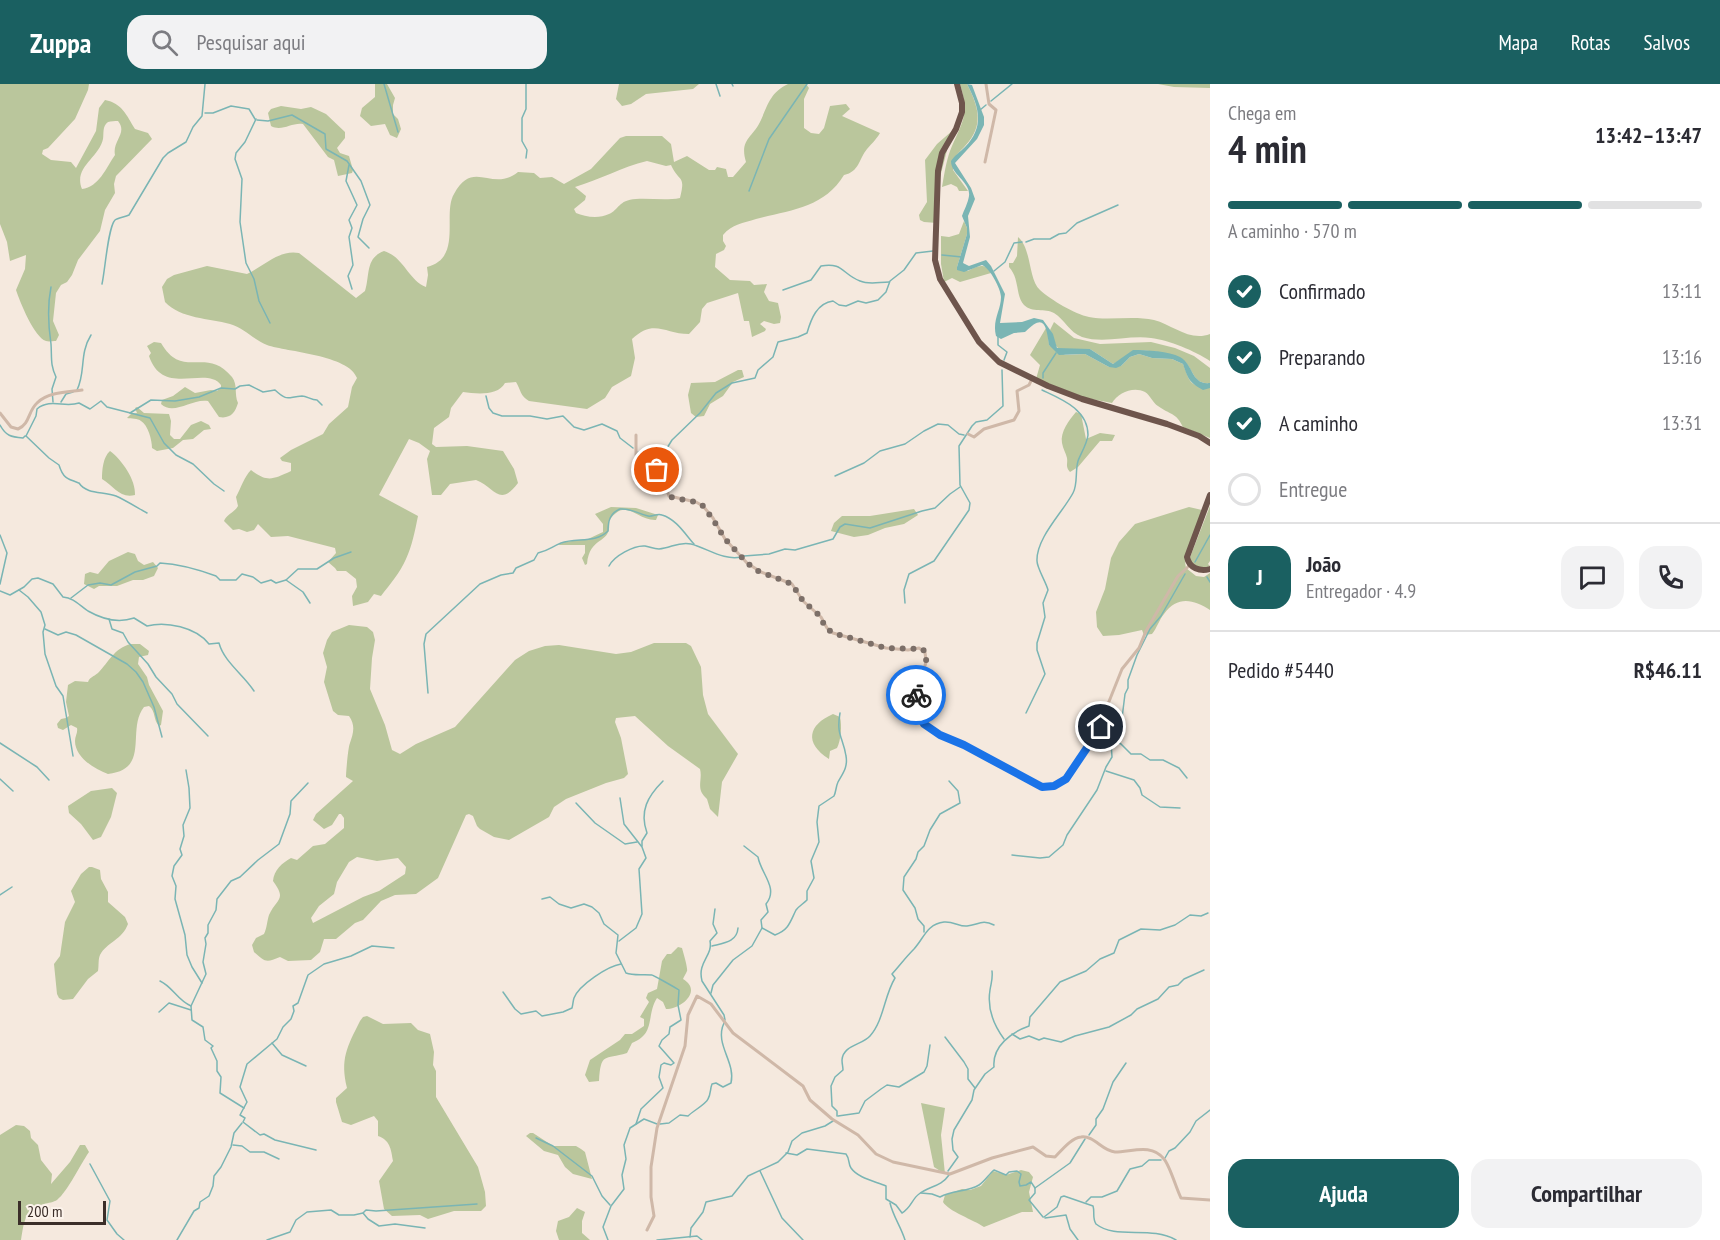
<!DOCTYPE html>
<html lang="pt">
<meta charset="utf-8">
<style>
:root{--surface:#fff;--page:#f2f2f3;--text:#2b2b33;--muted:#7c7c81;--line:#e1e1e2;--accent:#1a6061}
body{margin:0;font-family:"PT Sans Narrow",sans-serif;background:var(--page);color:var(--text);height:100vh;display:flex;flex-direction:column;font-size:22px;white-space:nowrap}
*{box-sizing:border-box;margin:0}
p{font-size:20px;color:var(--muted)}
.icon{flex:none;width:33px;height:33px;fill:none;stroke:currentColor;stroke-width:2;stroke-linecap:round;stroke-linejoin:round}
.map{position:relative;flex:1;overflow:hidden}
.panel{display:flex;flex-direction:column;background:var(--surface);width:510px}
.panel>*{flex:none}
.scale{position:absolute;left:18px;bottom:15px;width:88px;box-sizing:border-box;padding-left:6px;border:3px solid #3b2e29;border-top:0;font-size:16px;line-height:21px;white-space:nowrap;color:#3b2e29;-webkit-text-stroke:4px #fcf3eb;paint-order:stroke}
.pin{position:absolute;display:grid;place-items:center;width:51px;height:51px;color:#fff;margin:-26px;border:3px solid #fff;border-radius:50%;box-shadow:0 2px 6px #0007}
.courier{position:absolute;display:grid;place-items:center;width:60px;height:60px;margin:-30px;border:4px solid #1a73e8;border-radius:50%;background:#fff;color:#222;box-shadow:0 2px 8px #0007}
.head em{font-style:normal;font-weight:700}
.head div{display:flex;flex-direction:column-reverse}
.head{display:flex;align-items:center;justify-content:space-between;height:102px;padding:0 18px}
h1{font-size:39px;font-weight:700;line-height:45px}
.bar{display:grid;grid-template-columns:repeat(4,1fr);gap:9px 6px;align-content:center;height:72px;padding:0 18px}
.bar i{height:8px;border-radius:4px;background:var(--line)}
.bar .on{background:var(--accent)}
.bar p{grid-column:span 4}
.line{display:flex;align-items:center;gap:15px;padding:0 18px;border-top:2px solid var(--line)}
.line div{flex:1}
.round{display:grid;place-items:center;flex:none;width:63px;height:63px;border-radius:18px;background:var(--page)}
ol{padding:0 18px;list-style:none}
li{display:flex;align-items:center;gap:18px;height:66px}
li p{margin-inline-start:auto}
li .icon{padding:6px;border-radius:50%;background:var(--accent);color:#fff;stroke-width:4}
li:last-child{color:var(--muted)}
li i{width:33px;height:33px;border:3px solid var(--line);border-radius:50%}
.primary-button{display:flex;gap:12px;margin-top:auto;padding:12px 18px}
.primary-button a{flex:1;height:69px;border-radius:18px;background:var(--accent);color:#fff;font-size:24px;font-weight:700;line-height:69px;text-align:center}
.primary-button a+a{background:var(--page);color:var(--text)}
header{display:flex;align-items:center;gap:36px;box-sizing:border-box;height:84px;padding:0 30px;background:var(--accent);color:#fff}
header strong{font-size:28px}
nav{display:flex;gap:33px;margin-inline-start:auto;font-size:21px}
.search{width:420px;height:54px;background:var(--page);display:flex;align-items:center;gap:15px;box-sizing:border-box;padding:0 21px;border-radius:18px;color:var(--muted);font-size:22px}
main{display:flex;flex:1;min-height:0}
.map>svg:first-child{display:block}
.green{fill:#bac69c;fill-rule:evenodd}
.water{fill:#7ab5b4}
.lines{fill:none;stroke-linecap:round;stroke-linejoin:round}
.stream{stroke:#7ab5b4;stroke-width:1.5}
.minor{stroke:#cfb8a8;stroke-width:3}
.trunk{stroke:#6e554c;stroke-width:6}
.done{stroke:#7c6f68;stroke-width:6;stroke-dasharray:0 10.8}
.route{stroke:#1a73e8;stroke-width:8}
</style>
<header>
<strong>Zuppa</strong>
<div class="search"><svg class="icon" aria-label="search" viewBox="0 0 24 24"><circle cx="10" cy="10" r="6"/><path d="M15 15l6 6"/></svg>Pesquisar aqui</div>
<nav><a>Mapa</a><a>Rotas</a><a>Salvos</a></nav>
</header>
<main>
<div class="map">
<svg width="1210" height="1156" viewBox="0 0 1210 1156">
<rect width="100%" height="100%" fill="#f5e9de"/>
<g class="green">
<path d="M0,0H89L88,6L75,35L48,64L43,66L42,70L51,76L71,78L76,84L96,47L99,24L105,16C122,19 127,32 135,45L148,49L152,55L116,92L114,100L115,109L105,126L100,147L78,176L72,191L67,198L61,201L56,209L53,237L59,251L56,257C52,257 49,258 46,257C34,253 20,218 16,206L25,185L26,171L10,177L7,158L0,140ZM118,37C128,49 112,57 115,71C106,84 99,103 82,105C73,83 99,74 103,55C104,50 102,42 108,38C111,37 115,37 118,37Z"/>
<path d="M375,0H387L395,14L393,21V30L398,35L401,45L397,54L390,51L385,40L371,42L360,32L362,24L375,13Z"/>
<path d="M619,0H699L693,5L646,10L631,20L622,22L616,15Z"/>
<path d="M788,0H806L809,4L804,15V44L811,49L819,50L824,44L830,22L846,20L850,25L842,32L880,49C876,56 872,59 867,65C859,75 859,88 844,91C824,124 790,126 756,135C743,139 732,140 723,151V157L726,162L724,166L716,170L715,183L730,196L750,197L754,201L767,200L764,208L769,217L778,219L781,233L780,239L774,240L764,237L760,240L766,245L765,247L752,253L749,237H744L738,209L707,219L702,225L700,238L689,250C665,250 654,234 632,255L635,274L631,292L612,303L605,314L587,325L529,317C520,312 521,306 516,298L505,299C498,312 477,310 463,308L451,324L449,333L434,344L432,360L436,363L467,362L503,367L514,385L518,399C499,424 495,403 476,396L450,400L441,411H432L427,375L430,367L419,359L409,355L379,411L418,432C415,447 412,462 406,475C400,489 390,500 381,512L374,510L368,518L353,522L352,512L357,503L356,495L346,487H337L335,484L328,478L336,469L335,464L288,452L271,453L258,440L254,446L247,448L239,445L233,446L224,437C227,430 234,429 238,422L236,413C241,404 244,393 251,386C267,398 272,396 291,387V379L282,377L280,374L291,366L323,350L329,340L348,323L352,303L357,294C349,271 287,268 267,261C254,256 244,244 230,240C209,234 181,235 165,218L162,203L167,195L174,191L207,182L247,190C264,182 280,165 299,169L356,214L365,207C370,192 365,174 384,167C404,173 408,196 426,203L428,191L427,183C463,174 442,130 454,110C473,74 492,109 518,88L534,89L540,94L552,93L564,100L591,85L620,54L626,52H662L671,60L674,78L687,72L709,86H715L717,83L726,85L728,93H733L746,78C739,55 753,54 761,36C768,20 771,8 788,0ZM647,77L666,82L671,81C679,99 686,90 680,114C665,117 651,114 636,115C618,116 619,126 609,130C599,135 585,133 576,129L574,125L585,116L586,112L575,103C599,96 622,83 647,77Z"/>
<path d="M960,0H967C978,22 985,41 965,62C955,73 954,71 953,86L968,107H959L957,103L951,100L942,103C944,92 946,78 950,67C962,38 970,32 960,0Z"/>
<path d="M1158,0H1210V4L1174,3Z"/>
<path d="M281,22L301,25L311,23L326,30L345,48V54L337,64L340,69L349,72L353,86L352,89L338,92L334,76L328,73L303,40C292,38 282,48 271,42L268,29L271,25Z"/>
<path d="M952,47L938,101L937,139L924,138L920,136L919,131L927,118L925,76L937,60Z"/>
<path d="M964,137L967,144V150L957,183L968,187C977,182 985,178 991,189L960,198L952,194L944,198L941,180V152L949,153L959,150Z"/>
<path d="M1018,153C1032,165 1028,195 1040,206C1051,216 1075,230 1089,233C1110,237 1132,231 1154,236C1173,241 1190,258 1210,250V277C1195,267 1169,256 1151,254C1128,251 1104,260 1082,253C1069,248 1065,236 1054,229C1045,224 1032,229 1024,221C1015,211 1020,195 1009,183V179H1013L1017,172Z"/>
<path d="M1054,238L1074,254L1100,260L1151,258L1175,264L1194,272L1210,284V299C1191,301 1194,281 1180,274C1174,270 1145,265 1138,267C1130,269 1121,276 1113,280L1090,265H1059L1056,262L1050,246Z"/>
<path d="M1046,244L1048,247L1049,261L1065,271L1085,270L1109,283L1121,282L1130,273L1139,270L1152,274L1172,275L1183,280C1190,297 1188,302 1210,304V354L1183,343C1176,328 1170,331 1158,322C1153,319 1150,311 1145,308C1133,302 1118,309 1112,319L1086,314L1036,295L1040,281L1030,271Z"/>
<path d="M154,258L161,259C183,297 206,261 232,293C238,301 234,310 238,319C235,329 230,335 219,333L208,317C192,314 174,332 161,320L162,316L173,312L185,303L195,309L211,306L217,307L221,304V301C206,281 163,314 149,272L151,269L147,262Z"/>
<path d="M738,286H742L744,293L733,298L723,312L710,320L704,332L696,333L691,329L688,311L691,299L715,298Z"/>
<path d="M137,323L144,329L169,330L171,337L170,351L174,355H180L191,341L201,337L209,341L211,345L204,346L193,355L183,356L173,364L157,367L152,364C152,356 148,341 141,337C138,334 131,335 127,334L131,330L137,329L135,324Z"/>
<path d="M1076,328L1081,330L1086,355L1100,349L1115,351L1112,357H1100L1078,383L1070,388C1065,382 1068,380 1067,374C1066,369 1063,365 1062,359C1060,348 1069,336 1076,328Z"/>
<path d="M110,367C122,376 136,396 135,411C120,415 114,402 102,395C102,386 103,373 110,367Z"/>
<path d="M1210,422V477L1208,480L1210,482L1200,486L1189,476Z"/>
<path d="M611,423L636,424L658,431L656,436C636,437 626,412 609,437C612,462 590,450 587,480L585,481L582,474L585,469V461H558L564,458L588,455L603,448V440L595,430Z"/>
<path d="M1189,423L1202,426L1185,478L1186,484L1196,492L1204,493L1210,489V526C1193,515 1177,512 1164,530C1159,536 1157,544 1152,550L1144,551L1142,546L1119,551L1103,552L1097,543L1096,528L1105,505L1111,474L1119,458L1135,440Z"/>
<path d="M914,425L918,431L904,440L885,444L868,451L854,453L831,447L834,439L842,432H870Z"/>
<path d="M128,468L135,470L138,477L144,481L153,478L158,484L154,492L143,496H133L117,502H99L94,505L84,500L85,490L90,488L98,490L109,477Z"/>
<path d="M349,541L367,543L373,548L375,556L372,574L370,605L385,641L392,666L400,670L416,660L455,643L515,576L529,567L545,562L559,561L616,570L631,568L654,559H686L691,562L701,583L703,611L708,630L738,670L722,698L718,733L710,725L707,715C695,705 703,696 700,685L668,662L635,632L616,634L615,638L621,654L628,690L624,694L606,699L566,715L554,723L549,733L509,756L494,753L480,745L477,742L473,732L469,730L466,731L438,794L416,810L395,811L381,817L363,836L355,839L336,855H324L320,868L311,876L288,877L280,873C266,879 265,878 254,868L252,861L256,854L264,850C267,844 267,837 269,831C277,814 287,816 273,797C274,786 282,779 291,774L297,776L313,762L325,760L344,744V734L341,730H339L332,741L324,745L313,736L316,730L353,697L346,693C346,689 348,663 350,659C353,650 356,642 349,632L338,631L333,627L324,598L327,583L323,569L327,556L332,548ZM357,773L377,777L398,774L406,783L405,790L379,807L363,813L313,839L311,834L319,822L334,810L337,798L349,778Z"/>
<path d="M131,560H140L149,567L148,571L139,573L138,580L147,593L149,601L163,627L161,641L159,642C153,636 156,627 149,622L144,623C126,646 151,685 108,690C94,685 75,673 75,657C75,652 78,649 77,644L71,641L63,646L58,644L57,640L61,635L66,634L69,632L66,618L68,601L75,597L88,598C90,593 93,593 98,589C109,578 114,564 131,560Z"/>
<path d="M833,630L840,633C842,642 841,656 837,664L830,667L829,675C804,659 808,641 833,630Z"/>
<path d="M112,704L117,709L111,733L101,753L93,756L81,740L69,729L68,722L91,707Z"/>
<path d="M89,783H92L100,786L101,795L108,808V818L125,833L128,840C122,856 107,858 100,871C98,875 99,882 98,887L88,895L73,915L63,916L59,914L57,910L54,880L60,872L65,838L75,818L71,807L81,790Z"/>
<path d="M678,863L682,864C683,868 688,884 687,887C686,890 684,892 683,895C703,907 681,925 666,925L663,918L657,914C646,931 656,950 632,959L627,969C604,976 601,968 599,997L589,998L585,991L590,976L620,956L625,950H632L644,942V935L640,933L649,918L646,914L648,909L657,905L662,877L667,870H671Z"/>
<path d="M367,932L383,940L411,939L418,946L430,950L434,968L433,981L436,987V1013L478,1083L485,1108L486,1122L481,1127H454L428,1135L420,1131L392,1132L384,1125L379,1097L393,1077C391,1065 390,1056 378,1052V1037L374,1032L351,1041L342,1038L336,1018V1014L347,1004C340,975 347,963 360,937L363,933Z"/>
<path d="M921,1019L945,1024L941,1051L945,1090L934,1083Z"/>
<path d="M16,1041L24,1042L30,1047L31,1054L38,1061L41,1076L52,1090L51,1100L70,1078L80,1061H85L89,1068C80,1081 68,1107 57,1116C54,1118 48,1119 44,1120C24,1125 24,1139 21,1156H0V1051Z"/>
<path d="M530,1049H533L553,1062H576L581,1065L585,1068L592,1095L573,1090L565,1083L558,1071L544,1067L526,1052Z"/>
<path d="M1021,1086L1029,1088L1033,1093L1029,1108L1033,1128H1022L984,1143C974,1136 948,1127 943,1118L945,1111L962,1105L970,1106L981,1102L993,1087L1006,1091Z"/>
<path d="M577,1124L585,1128L582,1137V1149L590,1156H559L556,1147L558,1137L569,1133Z"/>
</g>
<path class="water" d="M967,0L972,1L984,33V41L977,55L955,79L971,104L975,115L968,132L970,153L963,179L969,182L986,176L991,182L1005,210L1000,239L1022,238L1034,234L1043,236L1053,250L1057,264L1090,265L1113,280L1133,266C1147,266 1169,267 1180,273C1194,281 1191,301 1210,299V304L1203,306C1189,298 1188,295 1183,280L1172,275L1152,274L1139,270L1130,273L1121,282L1116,284L1109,283L1085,270L1059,271L1049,261C1046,240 1044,229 1025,248L1014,249L1001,255L996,252C992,236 1001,226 1001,213C1001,205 990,184 982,181L964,188L957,186V183L967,150V144L962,132C964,126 968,119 969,112C971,98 951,91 951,77C955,71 960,68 965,63C985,42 979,23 967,0Z"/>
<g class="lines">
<g class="stream">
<path d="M384,0L398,48"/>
<path d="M716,0L720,12"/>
<path d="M732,0L733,2"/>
<path d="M991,17L1012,0"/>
<path d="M980,26L986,21"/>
<path d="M205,29H213L231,22L249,25L255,35"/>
<path d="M256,35L245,58L236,69L235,75L242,95L240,138L246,179L254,195L259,217L270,239"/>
<path d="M257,36L268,37L292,31L325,50L326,65L347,77L361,97L370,121L363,135L358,153L369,164"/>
<path d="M526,74L527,66L522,57V34L526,25V0"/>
<path d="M349,81L346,97L357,121L349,136L352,144L349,153L353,181L348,192L352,205"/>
<path d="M749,107L769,55L807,0"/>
<path d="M1026,158L1034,155H1050L1059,150L1066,149L1077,139L1118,121"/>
<path d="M942,171L962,173"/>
<path d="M994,187L1005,178L1014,159L1022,158"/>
<path d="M102,200C105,187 108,143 115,136C118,134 125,133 129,131L163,74L168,69L186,58L193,43L202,32L205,0"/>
<path d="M51,203C47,223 48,240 51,260C52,274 50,280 56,293L52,305L53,318"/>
<path d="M783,206L811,196L821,182C843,178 842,190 860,197C869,201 879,198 889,198"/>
<path d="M998,252V261L1007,268L1004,276"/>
<path d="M1043,294V289L1056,269"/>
<path d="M77,306C86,288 79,270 91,251"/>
<path d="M486,312L489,324L493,329L502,332H530L547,335L563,332L574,343L584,346L602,340L617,347L620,354L633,364"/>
<path d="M61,318L66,310L73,308"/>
<path d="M130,329L151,316L175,317L199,313L221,304L235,305L240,302L249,301L263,308L275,306C288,318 287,313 302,312C307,312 311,316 317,316L322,321"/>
<path d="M0,341C6,352 11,353 23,354L25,352"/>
<path d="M26,352L36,332L37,325C50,314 65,324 79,319L90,325L101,317L107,323L150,334L164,359L176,371L193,380L214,400L224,407"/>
<path d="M26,352L49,374L59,381C63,394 67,395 79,399C87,411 104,407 116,412C125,416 138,424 147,429"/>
<path d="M638,368L649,374L664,369L672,356L700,329L716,309L732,299L755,294L758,286L773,273L778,258L798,253L807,249C811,235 817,219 833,217L839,221L846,222L858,217L866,219L878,216L886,208L890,197L904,186L916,169L933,167"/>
<path d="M835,392L864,379L880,367L905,360L924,347L938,340L948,341L959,350L964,351"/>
<path d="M744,472L769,470L785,465L795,466L833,455L840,443L845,440L870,444L922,427L935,424L950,410L960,403"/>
<path d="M1195,478L1210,451"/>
<path d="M609,482C614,472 634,461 645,462C650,463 654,465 659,465C671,464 679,457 691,460C707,464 724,477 741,473"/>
<path d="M1207,493L1210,498"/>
<path d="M286,496L303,508L310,519"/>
<path d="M0,500L7,469L0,451"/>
<path d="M19,506L28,513L41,528L45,541L43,548L45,570L56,602L63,612L73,672"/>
<path d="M0,507L10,511L24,503L32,495L38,494L53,500L63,513C74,514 79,521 88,527C102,535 119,539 134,534L147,542C166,537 196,543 209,560L219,559C224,578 244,591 254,607"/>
<path d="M71,514L88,501L100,499L111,501L135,488L157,482L160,479C179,480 197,485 216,492L220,496H236L242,490L253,493L261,499L271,496L276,499L286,496L298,485H317L334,474L351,468"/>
<path d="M905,519L904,506L909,490L934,477L969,426L970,419L960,401L959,362L972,342L976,338L987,336L1003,322L1002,286"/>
<path d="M109,535L112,545L123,549L128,558L148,580L156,593L172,610L177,620L208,652"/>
<path d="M45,545L58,551L66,548L76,551L127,580L136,588L143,598L154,623L162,653"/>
<path d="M428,609L424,560L426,550L480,500L501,491L513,489L516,484L534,476L538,469C550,466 551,463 561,459C576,453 595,460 608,447C608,437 610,429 620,425C632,424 638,430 648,432C653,433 657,429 662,431C676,435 685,450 694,460"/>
<path d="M1026,629L1045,590L1037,566V559L1045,533L1043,519L1048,506C1046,498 1037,484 1037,477C1036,454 1063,428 1073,409C1078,400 1075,387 1078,377C1081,369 1087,360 1088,351C1088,325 1061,315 1042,306"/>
<path d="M1112,656L1121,660L1131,670H1141L1150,676H1163L1179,684L1187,694"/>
<path d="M0,659L37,683L49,696"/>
<path d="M186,686L189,704L190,724L183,741L184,752L180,765L182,771L174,782L172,792L176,802L175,815L185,851L187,871L192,883L202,899"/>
<path d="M1106,687L1134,696L1140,704L1142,711L1160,723L1180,724"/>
<path d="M0,695L13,707"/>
<path d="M576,719L595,739L625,760L637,758"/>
<path d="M642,762V757L647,749C639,727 648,712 663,697"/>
<path d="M1012,771L1040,774L1049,773L1063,761L1067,751L1097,706L1106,683L1112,673L1111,659L1112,650L1122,634L1125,610L1128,604V596L1137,571L1150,545L1161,532L1185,490"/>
<path d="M0,811L12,803"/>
<path d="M542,815L550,813L559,820L571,824L584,820L592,823L599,829L604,840L618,851L616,869L626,889C634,892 643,890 652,891C653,891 676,904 679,906L678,921L681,936L670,943L669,950L662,956L659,962L674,979L671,981L664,979L661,981L659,993L663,1004L641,1025L636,1040"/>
<path d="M715,825L713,840L717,849L710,857C713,872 697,878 702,897L724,931L725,936"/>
<path d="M762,844L775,851C789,846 790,838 796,826C799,822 803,820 807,816V807L814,794L811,777L819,758L817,738L819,722L834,712C836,708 836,702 838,698C843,689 848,683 846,672C843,653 836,651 840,629"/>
<path d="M924,848V842L918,835L915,824L903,806L904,793L916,775L918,768L924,762L930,746L940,730L960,719L958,707L949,697"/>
<path d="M619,857L636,844L642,830L639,785L646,774L642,763L624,740L620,714"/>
<path d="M712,862C724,859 737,858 738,844"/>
<path d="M992,887C993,895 991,899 990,906C987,924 993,940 1004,955"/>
<path d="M160,897C173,903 177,916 191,922"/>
<path d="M503,908L515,925L521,930L536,927L542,932L563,928L572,924C573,920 573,917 574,914C579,901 608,882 621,880"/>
<path d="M711,909L713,901L733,876L752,862L762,844L761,836L768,828L766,820C779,804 761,790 758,773L744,762"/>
<path d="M159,928L169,919L191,926"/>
<path d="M1012,950L1020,955L1029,952L1039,956L1044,954L1061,958L1075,952L1109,943L1131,931L1137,925L1158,915L1169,903L1178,901L1184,895L1204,886"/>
<path d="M945,953L964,978L968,985V995L975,1004"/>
<path d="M272,959L282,971L306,982"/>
<path d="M244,1024L220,1009L221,993L217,987V977L211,964L213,962L205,956L203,943L192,936L191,922L206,890L203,878L206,860L205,854L208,849V841L216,826L217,815L231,797L240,793L258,776L279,760L290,730L291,717L308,699"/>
<path d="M837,1032V1027L832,1022L831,1002L835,993L843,986C843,983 842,980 842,976C843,961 862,961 870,952C884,936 884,912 895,894L892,890C900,881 906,873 914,865C924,854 927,840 944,838C953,837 960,843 967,842C978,841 982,835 994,841"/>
<path d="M838,1032L859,1029L865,1017L881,1005L887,1001L899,1003L924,988L927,982L930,961"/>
<path d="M660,1040L669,1039L680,1031L688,1032C693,1027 706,1020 708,1015C711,1010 710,1005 712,1000L716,999L723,1003L731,999C736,978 714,960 724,939"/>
<path d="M1089,1051L1096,1041V1035L1103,1025L1113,998L1126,979"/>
<path d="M536,1054L553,1062L592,1092L602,1112L610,1121"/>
<path d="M233,1061L242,1062L250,1068H264L279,1075"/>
<path d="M316,1066L275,1056L264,1050L260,1051L243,1038L245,1034L240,1031L247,1018L240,1003L247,980L277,955L283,943L291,935L294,927L293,922L298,919L308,891L324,880L351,872L372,862L394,864"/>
<path d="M786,1069L797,1071L807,1065L846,1070C850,1075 848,1080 851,1084C858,1094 874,1097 886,1102V1115L896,1121L902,1129C911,1124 912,1115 919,1110C929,1102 941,1103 949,1091"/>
<path d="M1165,1074L1169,1067L1175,1064L1190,1048L1196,1037L1210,1026"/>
<path d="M90,1080L110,1117L107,1136L117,1150L124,1156"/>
<path d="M760,1087L782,1134L803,1156"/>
<path d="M948,1087L958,1073L953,1066L952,1055L954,1046L972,1016L974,1006L985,990L994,983C992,962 1012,948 1029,942L1030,933L1060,898L1086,887L1100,875L1114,869L1119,856L1141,845L1160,846L1175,841L1190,831L1201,832L1208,829"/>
<path d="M921,1109L932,1110L940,1113C953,1106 968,1108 979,1101C985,1097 989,1090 994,1086L1006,1091L1009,1088L1017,1087L1021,1090L1019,1098L1020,1102L1026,1101L1031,1098L1035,1104"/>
<path d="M1086,1118L1091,1113H1102L1117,1107L1130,1085L1142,1082L1149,1076H1161"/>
<path d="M890,1119C893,1132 901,1143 905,1156"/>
<path d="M363,1129L368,1135L379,1142L395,1140L425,1144"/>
<path d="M1043,1133L1029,1116L1035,1109V1104L1070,1079L1085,1055"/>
<path d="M1044,1133L1057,1123L1061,1113L1064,1112L1093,1122C1095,1128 1092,1134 1096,1140C1116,1156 1151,1141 1176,1156"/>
<path d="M1045,1134L1066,1131L1070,1145L1078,1156"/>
<path d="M690,1153L691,1144L703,1128L706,1118L732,1112L748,1092L778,1078L788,1068L792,1057L802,1049L825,1042L833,1037"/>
<path d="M177,1156L194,1127L199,1124L200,1118L209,1112L213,1102L214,1092L221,1083L231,1063L234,1049L242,1039"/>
<path d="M267,1156L290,1148L296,1136L307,1128L331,1126L339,1131H354L363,1129L366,1126L376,1127L477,1120"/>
<path d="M608,1156L603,1143L611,1122L624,1105L622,1091L626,1075L624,1061L630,1044L644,1035L657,1040"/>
<path d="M657,1156L697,1152L702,1156"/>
</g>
<g class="minor">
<path d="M985,78L996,26L989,20L986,0"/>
<path d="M0,329L11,343L18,345C30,340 28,327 37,319C48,308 67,308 82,306"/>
<path d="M968,350L974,353L984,345L1014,336L1019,327L1017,307L1029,301L1032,295"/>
<path d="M636,351V371L646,382L661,389L669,412L696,418L703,422L713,434L725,455L747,479L761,488L792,500L803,517L821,533L827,544L833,549L886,564L908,566L919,564L925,568L926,578L916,613L918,630L924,640L940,651L964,661L1042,703L1054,702L1066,695L1101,643L1108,620L1122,585L1139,564L1146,547L1178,492L1190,481"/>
<path d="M647,1146L654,1132L651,1113V1083L657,1044L685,962L688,931L697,912L711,920L733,949L803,1002L810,1016L832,1035L858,1051L876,1070L893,1078L950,1090L992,1074L1033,1063L1046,1072L1055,1073C1062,1066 1071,1054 1081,1053C1094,1051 1102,1067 1115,1068C1132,1068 1151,1059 1164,1075C1170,1082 1176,1104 1181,1114L1210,1116"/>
</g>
<g class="trunk">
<path d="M957,0L962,19V28L956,45L942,69L938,87L935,176L940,195L979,258L999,278L1048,302L1082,315L1167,340L1199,352L1210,359"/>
<path d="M1210,411L1187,473C1189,484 1200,488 1210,485"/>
</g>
</g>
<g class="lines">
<path class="done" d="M657,386L664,394L670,413L696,418L703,422L712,434L725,455L747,479L758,487L792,500L803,517L819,531L826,544L833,549L886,564L923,565L927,573L916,611"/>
<path class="route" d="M916,611L918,630L924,640L940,651L964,661L1042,703L1054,702L1066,695L1101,643"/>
</g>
</svg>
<div class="scale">200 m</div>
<div class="pin" style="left:657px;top:386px;background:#ea580c"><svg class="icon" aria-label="bag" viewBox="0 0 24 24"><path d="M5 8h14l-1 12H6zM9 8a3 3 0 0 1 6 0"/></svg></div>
<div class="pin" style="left:1101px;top:643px;background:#1f2937"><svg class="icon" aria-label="home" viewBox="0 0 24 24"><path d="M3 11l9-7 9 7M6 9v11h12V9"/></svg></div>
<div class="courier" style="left:916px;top:611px"><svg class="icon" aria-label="bike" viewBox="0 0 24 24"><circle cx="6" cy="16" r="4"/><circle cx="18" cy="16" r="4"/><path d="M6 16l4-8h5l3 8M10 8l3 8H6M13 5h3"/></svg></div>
</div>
<section class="panel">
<div class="head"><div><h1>4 min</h1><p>Chega em</p></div><em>13:42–13:47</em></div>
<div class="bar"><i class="on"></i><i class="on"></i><i class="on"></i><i></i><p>A caminho · 570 m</p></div>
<ol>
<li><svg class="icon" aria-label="check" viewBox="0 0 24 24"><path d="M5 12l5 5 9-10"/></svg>Confirmado<p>13:11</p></li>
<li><svg class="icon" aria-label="check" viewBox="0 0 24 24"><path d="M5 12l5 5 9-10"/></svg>Preparando<p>13:16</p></li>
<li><svg class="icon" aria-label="check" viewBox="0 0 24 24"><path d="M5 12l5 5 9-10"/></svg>A caminho<p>13:31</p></li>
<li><i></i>Entregue</li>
</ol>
<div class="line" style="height:108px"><b class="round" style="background:var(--accent);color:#fff">J</b><div><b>João</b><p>Entregador · 4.9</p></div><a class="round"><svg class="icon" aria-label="chat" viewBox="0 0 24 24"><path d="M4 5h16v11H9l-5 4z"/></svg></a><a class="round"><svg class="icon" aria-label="phone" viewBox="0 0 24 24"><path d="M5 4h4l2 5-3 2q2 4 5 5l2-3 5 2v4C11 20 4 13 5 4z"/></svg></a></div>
<div class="line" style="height:78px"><div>Pedido #5440</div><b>R$46.11</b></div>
<div class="primary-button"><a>Ajuda</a><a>Compartilhar</a></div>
</section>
</main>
